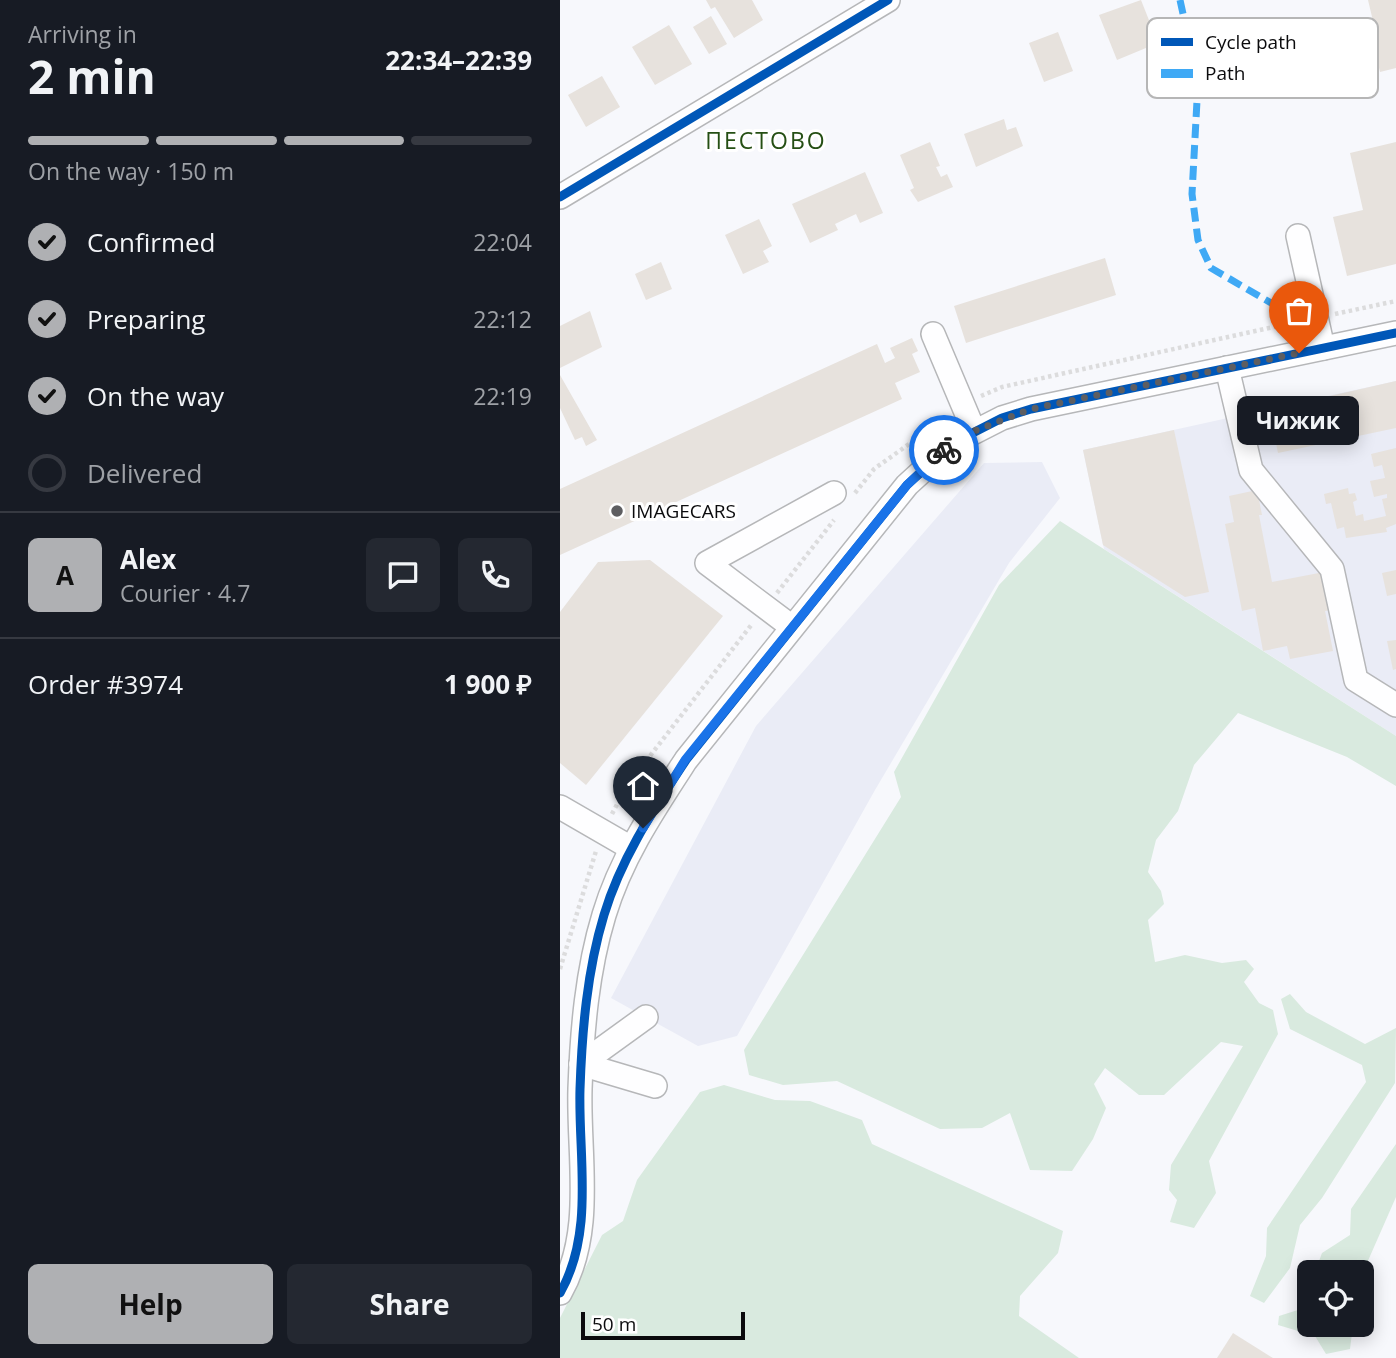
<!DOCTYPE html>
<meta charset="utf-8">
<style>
:root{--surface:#171b24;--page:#242831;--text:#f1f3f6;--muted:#9ea1a6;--line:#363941;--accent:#afb0b3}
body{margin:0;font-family:"Open Sans",sans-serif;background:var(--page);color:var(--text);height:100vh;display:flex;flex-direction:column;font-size:26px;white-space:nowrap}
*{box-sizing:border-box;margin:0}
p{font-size:23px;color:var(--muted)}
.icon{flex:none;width:38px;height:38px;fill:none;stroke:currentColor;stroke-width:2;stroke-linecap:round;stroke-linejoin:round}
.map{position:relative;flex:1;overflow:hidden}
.side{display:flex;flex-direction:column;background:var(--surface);width:560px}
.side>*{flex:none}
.buttons{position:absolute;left:737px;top:1260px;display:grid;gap:14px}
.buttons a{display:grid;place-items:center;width:77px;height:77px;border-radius:10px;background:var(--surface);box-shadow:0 4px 18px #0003;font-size:35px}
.scale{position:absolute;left:21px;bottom:18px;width:164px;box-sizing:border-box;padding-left:7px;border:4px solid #0b0b0d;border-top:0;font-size:19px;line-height:24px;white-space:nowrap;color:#0b0b0d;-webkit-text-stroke:5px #fff;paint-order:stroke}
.pin{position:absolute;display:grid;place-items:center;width:60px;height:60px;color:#fff;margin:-72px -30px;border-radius:50% 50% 50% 0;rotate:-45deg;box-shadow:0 0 7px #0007}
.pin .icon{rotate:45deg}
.courier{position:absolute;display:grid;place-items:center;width:70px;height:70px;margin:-35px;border:5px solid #1a73e8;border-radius:50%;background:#fff;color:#222;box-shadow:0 2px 9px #0007}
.bubble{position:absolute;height:49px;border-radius:10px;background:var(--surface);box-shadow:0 4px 18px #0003;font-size:23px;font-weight:700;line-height:49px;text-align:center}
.headline em{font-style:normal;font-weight:700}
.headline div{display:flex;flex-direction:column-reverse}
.headline{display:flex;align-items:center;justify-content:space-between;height:119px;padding:0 28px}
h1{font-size:46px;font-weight:700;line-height:52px}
.bar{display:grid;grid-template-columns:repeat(4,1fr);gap:10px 7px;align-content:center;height:84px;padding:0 28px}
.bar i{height:9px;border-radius:5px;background:var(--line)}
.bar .active{background:var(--accent)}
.bar p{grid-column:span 4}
.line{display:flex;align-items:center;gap:18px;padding:0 28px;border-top:2px solid var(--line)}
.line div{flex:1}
.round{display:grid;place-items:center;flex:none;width:74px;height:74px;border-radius:10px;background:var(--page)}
ol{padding:0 28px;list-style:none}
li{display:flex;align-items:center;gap:21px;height:77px}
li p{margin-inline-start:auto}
li .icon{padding:7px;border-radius:50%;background:var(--accent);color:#111;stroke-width:4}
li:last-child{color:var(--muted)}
li i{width:38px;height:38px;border:4px solid var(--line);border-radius:50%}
.button{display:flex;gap:14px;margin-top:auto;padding:14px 28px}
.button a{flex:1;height:80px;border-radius:10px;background:var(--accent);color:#111;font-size:28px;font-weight:700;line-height:80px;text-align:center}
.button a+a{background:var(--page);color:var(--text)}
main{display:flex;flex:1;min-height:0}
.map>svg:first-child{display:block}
.built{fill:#eaecf6}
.green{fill:#d9eadf}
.building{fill:#e7e2dd}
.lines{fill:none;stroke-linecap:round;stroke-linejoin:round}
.minor-casing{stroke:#b6b7b9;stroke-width:26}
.path{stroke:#dcdcdd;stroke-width:4.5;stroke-dasharray:3.5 3.5;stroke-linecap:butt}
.minor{stroke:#fefeff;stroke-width:23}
.quiet{stroke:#3fa9f5;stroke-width:7;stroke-dasharray:14 7;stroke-linecap:butt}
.cycleway-casing{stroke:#fff;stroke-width:13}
.cycleway{stroke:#0057b8;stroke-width:9}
.done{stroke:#5e5e61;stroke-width:7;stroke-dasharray:0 12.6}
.route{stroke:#1a73e8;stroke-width:9}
.poi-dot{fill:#5e5e61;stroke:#fff;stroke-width:2.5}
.labels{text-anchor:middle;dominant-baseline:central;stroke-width:6;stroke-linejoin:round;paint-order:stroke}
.poi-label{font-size:19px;fill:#0b0b0d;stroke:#fff;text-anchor:start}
.quarter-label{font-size:23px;letter-spacing:2px;fill:#254f14;stroke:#fff}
.key{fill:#fff;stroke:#b6b6b6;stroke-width:2}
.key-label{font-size:19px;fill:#0b0b0d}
</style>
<main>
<section class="side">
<div class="headline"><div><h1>2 min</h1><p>Arriving in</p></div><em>22:34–22:39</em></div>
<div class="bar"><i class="active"></i><i class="active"></i><i class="active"></i><i></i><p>On the way · 150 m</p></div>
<ol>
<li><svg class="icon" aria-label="check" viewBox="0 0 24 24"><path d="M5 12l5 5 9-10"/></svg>Confirmed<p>22:04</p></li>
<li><svg class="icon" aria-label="check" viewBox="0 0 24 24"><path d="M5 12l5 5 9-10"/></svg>Preparing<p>22:12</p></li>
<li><svg class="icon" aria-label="check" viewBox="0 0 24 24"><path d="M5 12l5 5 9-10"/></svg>On the way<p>22:19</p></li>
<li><i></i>Delivered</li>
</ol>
<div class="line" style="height:126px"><b class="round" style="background:var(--accent);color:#111">A</b><div><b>Alex</b><p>Courier · 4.7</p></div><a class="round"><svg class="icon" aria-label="chat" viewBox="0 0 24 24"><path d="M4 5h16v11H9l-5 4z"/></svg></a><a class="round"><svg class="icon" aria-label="phone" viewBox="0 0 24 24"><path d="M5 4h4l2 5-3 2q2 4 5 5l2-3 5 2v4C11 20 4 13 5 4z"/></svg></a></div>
<div class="line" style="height:91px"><div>Order #3974</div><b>1 900 ₽</b></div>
<div class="button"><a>Help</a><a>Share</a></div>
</section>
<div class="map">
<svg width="836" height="1358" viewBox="0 0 836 1358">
<rect width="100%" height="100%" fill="#f7f8fc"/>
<g class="built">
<path d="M836,381V736L544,549L523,450Z"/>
<path d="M482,462L500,498L449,563L315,790L177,1036L138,1046L51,998L196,726L424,463Z"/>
</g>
<g class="green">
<path d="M500,521L836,736V786L787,757L678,713L634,765L618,811L596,840L588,872L601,891L604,904L588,920L595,962L625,955L662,963L686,960L694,969L684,982L699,1003L713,1010L718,1034L649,1161L656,1193L634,1228L610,1222L617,1200L609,1190L611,1165L683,1046L661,1042L604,1095H579L545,1068L534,1084L546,1108L533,1139L512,1171L470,1170L450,1113L422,1128L380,1129L277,1081L223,1085L189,1075L184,1050L341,797L334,772L439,585Z"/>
<path d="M730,994L746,1012L805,1044L836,1028L835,1083L762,1198L740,1225L730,1268L704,1303L690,1296L706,1256L707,1228L806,1082L802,1065L730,1029L721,999Z"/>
<path d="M164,1085L215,1100L250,1101L302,1120L312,1144L503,1231L498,1253L460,1296L459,1316L519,1358H0V1318L42,1235L63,1221L77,1180L140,1092Z"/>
<path d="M836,1144V1197L807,1263L792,1272H755L762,1253L790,1235L791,1209Z"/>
<path d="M749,1288V1325H793L790,1349L766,1354L755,1336L718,1325L719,1316L741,1309Z"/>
</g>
<g class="building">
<path d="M146,0H192L203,20L174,38L155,7L151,9Z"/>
<path d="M581,0L598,43L557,60L539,15Z"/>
<path d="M808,0H836V68L820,72L813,43L800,46L798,35L811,32L808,22L813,21Z"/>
<path d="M151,16L167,44L149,54L133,27Z"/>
<path d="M109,25L132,64L95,85L72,47Z"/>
<path d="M498,32L513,71L484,82L469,43Z"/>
<path d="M42,76L60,107L26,127L8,95Z"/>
<path d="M444,119L447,130L456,127L463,146L416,167L404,134Z"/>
<path d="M370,142L380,166L376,167L381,177L387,174L393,187L358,202L350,190L354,188L340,155Z"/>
<path d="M836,142V264L787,276L773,217L803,210L790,153Z"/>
<path d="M305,172L323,213L300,223L296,214L275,224L278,230L250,243L232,204Z"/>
<path d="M199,219L212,246L203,251L209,262L183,274L165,235Z"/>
<path d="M545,258L556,295L406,343L394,306Z"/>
<path d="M101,262L112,289L86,300L75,274Z"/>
<path d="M30,311L42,347L0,368V326Z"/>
<path d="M352,338L358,351L352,354L360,372L335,383L342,399L0,555V489L317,344L325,363L335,358L330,348Z"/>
<path d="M0,375L37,440L26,446L22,437L15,440L0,408Z"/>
<path d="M836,381V428L718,453L709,410Z"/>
<path d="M614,430L649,592L625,597L543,545L523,450Z"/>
<path d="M836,448V524L826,528L827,532L786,538L784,527L777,529L771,503L766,504L764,494L788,488L789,494L795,493L797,500L793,502L796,516L803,514L804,521L826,516L822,499L827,498V494L814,497L810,481L825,478L822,465L814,467L811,454Z"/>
<path d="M697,490L702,515H699L712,582L764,572L771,610L765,611L773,651L730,659L727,646L703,651L695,608L682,611L665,524L674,522L669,496Z"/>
<path d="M90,560L163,616L26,785L0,763V612L38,562Z"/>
<path d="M836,570V594L827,596L822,573Z"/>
<path d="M836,640V669L833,670L827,641Z"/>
<path d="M673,1333L713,1358H657Z"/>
</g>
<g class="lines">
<defs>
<g id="minor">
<path d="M0,197L328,0"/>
<path d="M738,236L763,348"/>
<path d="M373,334L414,431"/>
<path d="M667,368L691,470L772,569L796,680L836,705"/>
<path d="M232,627L147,563L274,493"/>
<path d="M0,807L71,848"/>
<path d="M21,1064L86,1017"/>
<path d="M21,1064L95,1086"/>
<path d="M0,1293C35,1232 18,1156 20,1089C22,1031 27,971 44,915C61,858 94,809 126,760L347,485L393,443L442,418L471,409L836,333"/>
</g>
</defs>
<use href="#minor" class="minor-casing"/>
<g class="path">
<path d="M775,314L836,301"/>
<path d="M421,396L442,387L736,322"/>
<path d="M295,493L314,469L387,417"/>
<path d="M217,593L274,520"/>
<path d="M52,814L66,787L192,624"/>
<path d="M0,969L36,851"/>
</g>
<use href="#minor" class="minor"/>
<path class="quiet" d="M620,0L638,82L632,194L638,240L651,268L742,321"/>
<defs>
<g id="cycleway">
<path d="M0,197L328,0"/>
<path d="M0,1293C35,1232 18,1156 20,1089C22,1031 27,971 44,915C61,858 94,809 126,760L347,485L393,443L442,418L471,409L836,333"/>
</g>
</defs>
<use href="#cycleway" class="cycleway-casing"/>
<use href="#cycleway" class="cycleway"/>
</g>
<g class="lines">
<path class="done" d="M384,450L414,431L471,409L739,353"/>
<path class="route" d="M83,828L125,760L347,485L384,450"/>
</g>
<circle class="poi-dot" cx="57" cy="511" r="7"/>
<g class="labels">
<g class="poi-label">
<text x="71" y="511">IMAGECARS</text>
</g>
<g class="quarter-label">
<text x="206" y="140">ПЕСТОВО</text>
</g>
</g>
<rect x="587" y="18" width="231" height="80" rx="10" class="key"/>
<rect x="601" y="38" width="32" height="8" fill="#0057b8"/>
<rect x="601" y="69" width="32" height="9" fill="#3fa9f5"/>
<g class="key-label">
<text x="645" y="49">Cycle path</text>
<text x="645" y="80">Path</text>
</g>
</svg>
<div class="buttons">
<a><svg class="icon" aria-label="locate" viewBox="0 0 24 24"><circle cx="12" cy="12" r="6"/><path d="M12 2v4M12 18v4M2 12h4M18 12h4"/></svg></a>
</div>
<div class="scale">50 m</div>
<div class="pin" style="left:739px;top:353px;background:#ea580c"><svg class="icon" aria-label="bag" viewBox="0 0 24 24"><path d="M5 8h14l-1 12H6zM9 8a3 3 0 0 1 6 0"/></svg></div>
<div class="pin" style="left:83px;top:828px;background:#1f2937"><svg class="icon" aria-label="home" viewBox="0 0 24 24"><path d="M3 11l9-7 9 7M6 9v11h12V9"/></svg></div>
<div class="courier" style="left:384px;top:450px"><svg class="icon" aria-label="bike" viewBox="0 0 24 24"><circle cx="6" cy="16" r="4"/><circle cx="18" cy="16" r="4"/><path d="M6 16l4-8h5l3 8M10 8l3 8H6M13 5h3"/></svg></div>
<div class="bubble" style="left:677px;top:396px;width:122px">Чижик</div>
</div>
</main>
